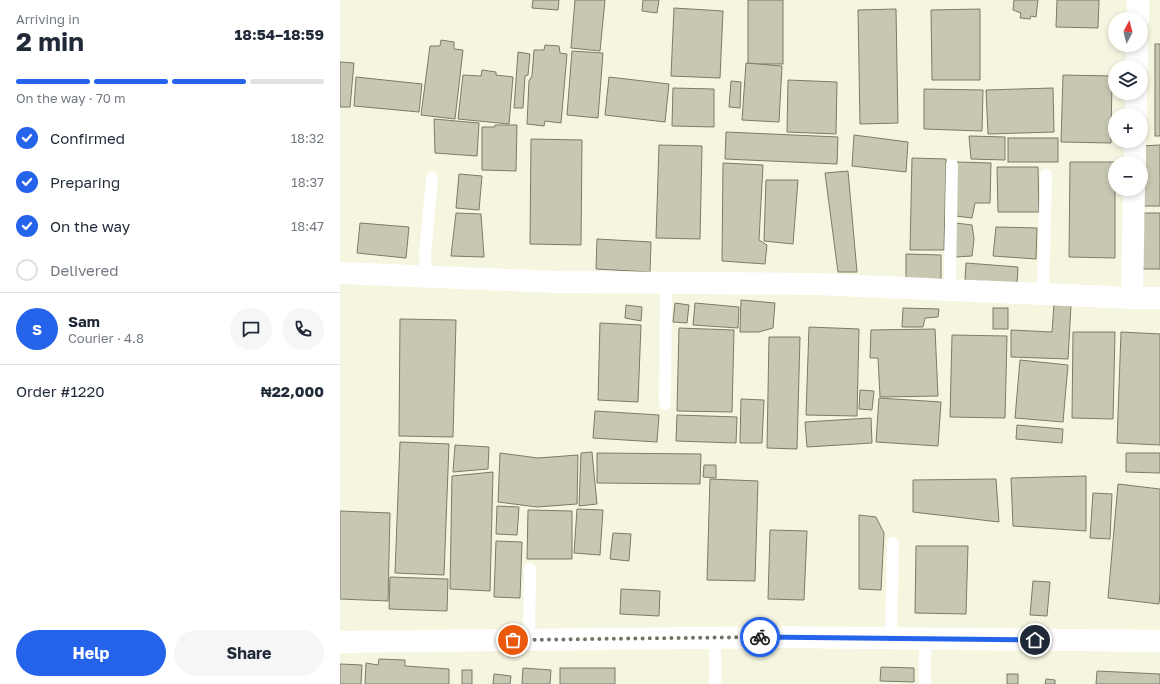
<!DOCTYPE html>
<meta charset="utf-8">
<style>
:root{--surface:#fff;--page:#f6f6f7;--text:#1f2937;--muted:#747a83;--line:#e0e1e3;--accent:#2563eb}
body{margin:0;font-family:"Golos Text",sans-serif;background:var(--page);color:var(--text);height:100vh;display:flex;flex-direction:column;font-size:15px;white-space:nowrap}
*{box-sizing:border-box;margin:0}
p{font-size:13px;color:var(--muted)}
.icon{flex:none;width:22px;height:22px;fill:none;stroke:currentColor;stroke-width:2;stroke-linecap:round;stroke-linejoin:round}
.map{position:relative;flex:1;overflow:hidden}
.panel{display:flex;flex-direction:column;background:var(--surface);width:340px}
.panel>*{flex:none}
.needle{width:26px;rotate:7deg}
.controls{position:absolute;left:768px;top:12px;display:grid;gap:8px}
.controls a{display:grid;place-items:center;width:40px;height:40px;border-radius:50%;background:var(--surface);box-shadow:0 2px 6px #0003;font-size:20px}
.pin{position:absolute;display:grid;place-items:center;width:34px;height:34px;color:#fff;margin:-17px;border:2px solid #fff;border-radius:50%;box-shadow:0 1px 4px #0007}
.courier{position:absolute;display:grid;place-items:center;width:40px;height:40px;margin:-20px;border:3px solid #2563eb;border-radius:50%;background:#fff;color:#222;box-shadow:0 1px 5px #0007}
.summary em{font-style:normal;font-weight:700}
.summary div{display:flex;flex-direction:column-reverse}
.summary{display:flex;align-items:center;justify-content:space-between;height:68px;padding:0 16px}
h1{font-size:26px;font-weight:700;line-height:30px}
.bar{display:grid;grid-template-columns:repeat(4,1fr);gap:6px 4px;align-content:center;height:48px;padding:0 16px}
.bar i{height:5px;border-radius:3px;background:var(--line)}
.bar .active{background:var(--accent)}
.bar p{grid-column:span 4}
.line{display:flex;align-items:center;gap:10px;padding:0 16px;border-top:1px solid var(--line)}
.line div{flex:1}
.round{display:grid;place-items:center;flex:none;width:42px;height:42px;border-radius:21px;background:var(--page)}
ol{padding:0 16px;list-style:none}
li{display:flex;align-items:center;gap:12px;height:44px}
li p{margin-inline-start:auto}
li .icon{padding:4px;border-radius:50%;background:var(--accent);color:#fff;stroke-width:4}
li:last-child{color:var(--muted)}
li i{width:22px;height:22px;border:2px solid var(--line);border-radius:50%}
.action{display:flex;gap:8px;margin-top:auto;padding:8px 16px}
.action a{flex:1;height:46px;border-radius:24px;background:var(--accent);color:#fff;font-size:16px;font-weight:700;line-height:46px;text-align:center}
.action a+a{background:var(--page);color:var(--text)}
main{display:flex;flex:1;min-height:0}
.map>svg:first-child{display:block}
.building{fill:#c8c7b2;stroke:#7c7b68}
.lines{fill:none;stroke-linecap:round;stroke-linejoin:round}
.service{stroke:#fff;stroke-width:12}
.minor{stroke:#fff;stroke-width:22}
.done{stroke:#737365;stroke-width:4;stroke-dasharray:0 7.2}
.route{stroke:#2563eb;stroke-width:5}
</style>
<main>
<section class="panel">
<div class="summary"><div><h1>2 min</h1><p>Arriving in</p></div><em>18:54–18:59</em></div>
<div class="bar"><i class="active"></i><i class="active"></i><i class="active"></i><i></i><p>On the way · 70 m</p></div>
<ol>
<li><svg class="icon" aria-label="check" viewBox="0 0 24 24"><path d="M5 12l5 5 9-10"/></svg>Confirmed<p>18:32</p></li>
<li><svg class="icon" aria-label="check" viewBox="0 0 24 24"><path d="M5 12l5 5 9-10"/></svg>Preparing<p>18:37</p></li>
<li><svg class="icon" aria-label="check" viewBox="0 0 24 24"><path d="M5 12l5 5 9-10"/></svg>On the way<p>18:47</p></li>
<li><i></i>Delivered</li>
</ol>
<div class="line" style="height:72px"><b class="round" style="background:var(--accent);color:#fff">S</b><div><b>Sam</b><p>Courier · 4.8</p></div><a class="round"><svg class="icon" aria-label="chat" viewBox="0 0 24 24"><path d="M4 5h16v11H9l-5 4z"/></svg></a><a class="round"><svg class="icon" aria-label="phone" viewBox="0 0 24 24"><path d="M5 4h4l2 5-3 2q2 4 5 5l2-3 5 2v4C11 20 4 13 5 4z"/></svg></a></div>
<div class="line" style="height:52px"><div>Order #1220</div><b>₦22,000</b></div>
<div class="action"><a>Help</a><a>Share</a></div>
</section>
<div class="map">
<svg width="820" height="684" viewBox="0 0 820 684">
<rect width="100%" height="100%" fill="#f6f5df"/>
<g class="building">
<path d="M193,0H219L218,10L192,8Z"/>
<path d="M235,0H265L260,51L231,48Z"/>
<path d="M303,0H319L317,13L302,11Z"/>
<rect x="408" y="0" width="35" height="64"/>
<path d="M674,0H698L696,17L691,16L690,19L680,18L681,13L673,10Z"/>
<path d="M717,0H759L758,28L716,27Z"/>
<path d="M334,8L383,11L380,78L331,76Z"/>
<path d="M556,9L558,123L520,124L518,10Z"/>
<path d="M640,9V80H592L591,10Z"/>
<path d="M101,40L114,42V49L123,50L115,119L81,115L90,46H100Z"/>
<rect x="815" y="44" width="5" height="92"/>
<path d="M205,45L219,46L220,53L227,54L221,123L205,121L204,126L187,124L189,81L192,76L194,50H204Z"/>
<path d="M232,51L263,53L258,118L227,115Z"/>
<path d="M178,52L190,54L188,75L185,76L183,108H174Z"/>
<path d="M0,62L14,63L10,107H0Z"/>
<path d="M406,63L442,66L439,122L402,120Z"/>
<path d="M142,70L156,72V75L173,77L169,124L118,119L123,75L141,76Z"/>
<path d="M723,75L772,76L771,143L721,142Z"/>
<path d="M16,77L82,84L79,112L14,106Z"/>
<path d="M269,77L329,84L325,122L265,115Z"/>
<path d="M448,80L497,82L496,134L447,132Z"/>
<path d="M391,81L401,82L400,108L389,107Z"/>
<path d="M333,88L374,89V127L332,126Z"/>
<path d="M713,88L714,132L648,134L646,90Z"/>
<path d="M584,89L643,90L642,131L584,129Z"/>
<path d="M94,119L139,123L137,156L95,153Z"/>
<path d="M155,125H177L176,171L142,170V127H155Z"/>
<path d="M386,132L498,137L497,164L385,159Z"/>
<path d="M514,135L568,142L566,172L512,166Z"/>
<path d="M629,136L665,137V160L631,159Z"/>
<rect x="668" y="138" width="50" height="24"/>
<path d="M191,139L242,140L241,245L190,244Z"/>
<path d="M319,145L362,146L360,239L316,238Z"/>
<path d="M820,145V206H800L801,163L800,146Z"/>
<path d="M572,158L606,159L604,250H570Z"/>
<path d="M617,162L651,163L650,203H635L632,218L616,216Z"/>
<path d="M730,162H775V258L729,257Z"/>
<path d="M383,163L423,165L419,240L427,245L425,264L382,261Z"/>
<path d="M657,167H698L699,212H658Z"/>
<path d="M508,171L517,272H498L485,173Z"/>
<path d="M119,174L142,176L139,210L116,208Z"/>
<path d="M426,180H458L453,244L424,241Z"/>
<path d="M116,213L141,214L144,257L111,256Z"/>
<path d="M804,213H820V269H802Z"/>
<path d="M20,223L69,227L66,258L17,253Z"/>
<path d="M616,223L632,225L634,239L632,256L615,257Z"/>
<path d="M656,227L697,228L696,259L653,256Z"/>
<path d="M257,239L311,242L310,272L256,269Z"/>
<path d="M566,254L601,255V279L566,278Z"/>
<path d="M626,263L678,267L677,284L625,280Z"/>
<path d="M401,300L435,303L433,328L419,332H400Z"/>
<path d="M335,303L349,305L347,323L333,322Z"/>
<path d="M355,303L399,307L398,328L353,325Z"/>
<path d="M714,304L731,305L728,359L671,357V330L712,332Z"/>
<path d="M286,305L302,307L301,321L285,318Z"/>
<path d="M563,308L599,309L598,317L585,318L583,327H562Z"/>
<rect x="653" y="308" width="15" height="21"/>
<path d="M60,319L116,320L113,437L59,436Z"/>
<path d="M260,323L301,325L298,402L258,400Z"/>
<path d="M469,327L519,329L517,416L466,415Z"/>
<path d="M339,328L394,330L392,412L337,411Z"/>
<path d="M595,329L598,396L540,397L538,358H530L531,330Z"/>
<path d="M733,332H775L773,419L732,418Z"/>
<path d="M781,332L820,334V445L777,443Z"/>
<path d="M612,335L667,336L665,418L610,417Z"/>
<path d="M429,337H460L457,449L427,448Z"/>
<path d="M680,360L728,365L723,422L675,418Z"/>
<path d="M520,390L534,391L532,410L519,409Z"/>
<path d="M539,398L601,402L598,446L536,442Z"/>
<path d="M401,399L424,400L422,443H400Z"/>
<path d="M255,411L319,415L317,442L253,438Z"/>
<path d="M337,415L397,417L396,443L336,441Z"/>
<path d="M531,418L532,443L467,447L465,422Z"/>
<path d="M677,425L723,429L722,443L676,439Z"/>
<path d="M60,442L109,444L104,575L55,573Z"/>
<path d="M115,445L149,447L148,469L113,472Z"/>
<path d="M252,452L257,504L239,506L241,453Z"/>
<path d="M160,453L198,458L238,455L237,504L197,507L158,502Z"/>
<path d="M257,453L361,454L360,484L257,483Z"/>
<path d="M786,453H820V473L786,472Z"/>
<path d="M364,465H376V478L363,477Z"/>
<path d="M153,472L150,591L110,589L112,476Z"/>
<path d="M746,476V531L673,526L671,478Z"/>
<path d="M370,479L418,481L415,581L367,580Z"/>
<path d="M656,479L659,522L573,512V480Z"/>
<path d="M778,484L820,489V592L819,604L768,598Z"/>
<path d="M753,493L772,494L770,539L750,538Z"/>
<path d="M157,506L179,507L177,535L156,534Z"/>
<path d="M237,509L263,510L260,555L234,553Z"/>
<path d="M188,510L232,511V559H187Z"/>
<path d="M0,511L50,513L48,601L0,599Z"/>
<path d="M519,515L536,517L544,533L541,590L519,589Z"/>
<path d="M430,530L467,531L464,600L428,599Z"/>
<path d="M273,533L291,534L289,561L270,559Z"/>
<path d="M156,541L182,542L180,598L154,597Z"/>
<path d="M576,546H628L626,614L575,613Z"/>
<path d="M50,577L108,579L107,611L49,609Z"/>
<path d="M693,581L710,582L707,616L690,615Z"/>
<path d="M281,589L320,591L319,616L280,614Z"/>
<path d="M39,659L65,660V666L109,669V684H25L26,663L38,665Z"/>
<path d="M0,664L22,665L21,684H0Z"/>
<path d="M541,667L574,668V682L540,681Z"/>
<path d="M183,668L211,670L210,684H182Z"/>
<rect x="220" y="668" width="55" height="16"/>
<rect x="122" y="670" width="10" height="14"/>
<path d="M757,671L820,674V684H756Z"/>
<path d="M154,674L171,676L170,684H153Z"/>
<rect x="667" y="674" width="11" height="10"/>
<path d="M706,679L715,680V684H705Z"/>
</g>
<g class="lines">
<g class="service">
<path d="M86,277L85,254L92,178"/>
<path d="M609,290L610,277L612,165"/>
<path d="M703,294L706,175"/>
<path d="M325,404L326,284"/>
<path d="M375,638V684"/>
<path d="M551,638L553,543"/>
<path d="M585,639V684"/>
<path d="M189,640L190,569"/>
</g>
<g class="minor">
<path d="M798,19V0"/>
<path d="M797,67V45"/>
<path d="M796,115V93"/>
<path d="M795,163V141"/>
<path d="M0,273L216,282L477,284L792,298H820"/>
<path d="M792,298L794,189"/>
<path d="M0,642L437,637L820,641"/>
</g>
</g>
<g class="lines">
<path class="done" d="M173,640L420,637"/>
<path class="route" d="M420,637L695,640"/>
</g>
</svg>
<div class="controls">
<a><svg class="needle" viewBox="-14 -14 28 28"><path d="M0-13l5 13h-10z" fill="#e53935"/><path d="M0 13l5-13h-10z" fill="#747a83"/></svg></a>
<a><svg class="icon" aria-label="layers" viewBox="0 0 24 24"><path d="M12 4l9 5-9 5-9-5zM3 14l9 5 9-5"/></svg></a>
<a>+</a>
<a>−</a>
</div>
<div class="pin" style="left:173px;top:640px;background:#ea580c"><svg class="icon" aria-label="bag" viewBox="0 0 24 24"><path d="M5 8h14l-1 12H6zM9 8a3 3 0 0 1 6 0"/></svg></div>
<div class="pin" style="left:695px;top:640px;background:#1f2937"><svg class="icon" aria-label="home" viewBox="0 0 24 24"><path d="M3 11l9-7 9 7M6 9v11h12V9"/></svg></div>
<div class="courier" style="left:420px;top:637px"><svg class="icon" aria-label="bike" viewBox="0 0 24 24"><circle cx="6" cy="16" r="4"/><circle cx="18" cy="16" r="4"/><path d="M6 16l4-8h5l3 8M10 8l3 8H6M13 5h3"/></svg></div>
</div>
</main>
